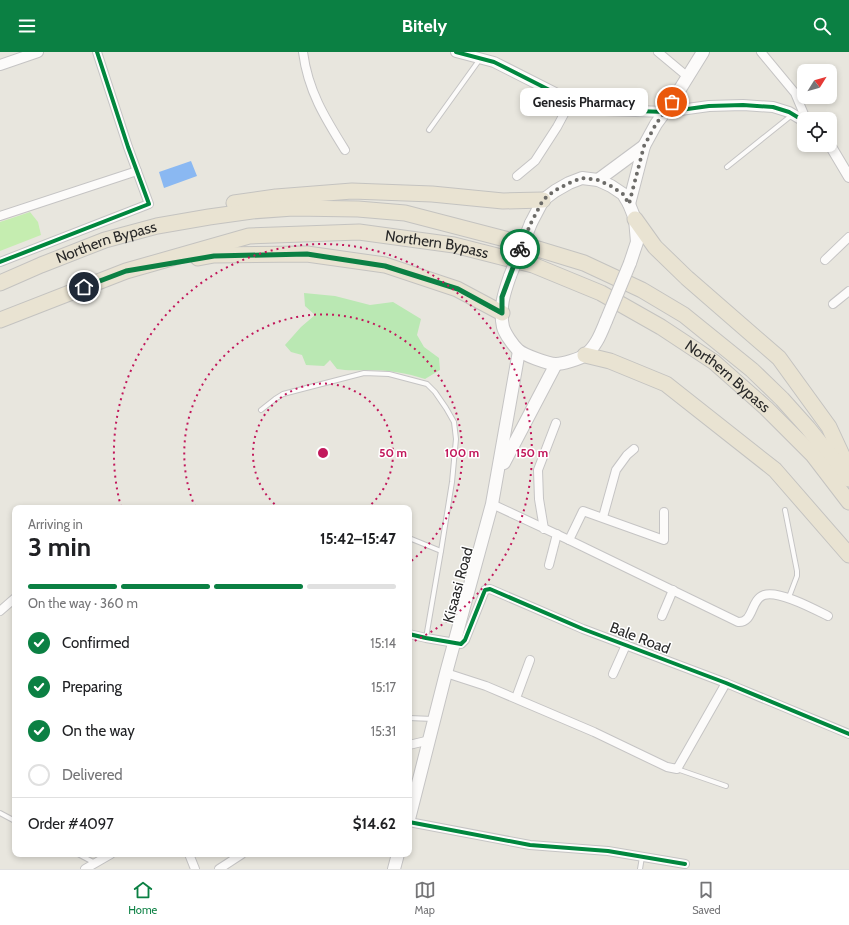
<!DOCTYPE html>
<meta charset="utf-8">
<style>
:root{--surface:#fff;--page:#f2f2f2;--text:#202124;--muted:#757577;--line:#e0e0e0;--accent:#0b8043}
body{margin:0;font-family:Cabin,sans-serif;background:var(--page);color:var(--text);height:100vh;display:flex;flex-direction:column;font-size:15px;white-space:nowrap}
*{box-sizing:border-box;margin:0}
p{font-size:13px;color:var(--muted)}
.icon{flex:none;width:22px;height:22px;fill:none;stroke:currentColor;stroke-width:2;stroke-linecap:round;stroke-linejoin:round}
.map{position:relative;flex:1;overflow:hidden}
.drawer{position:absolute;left:12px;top:453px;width:400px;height:352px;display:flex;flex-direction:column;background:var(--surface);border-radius:8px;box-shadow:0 2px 6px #0003}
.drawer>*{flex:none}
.needle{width:26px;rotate:53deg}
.fabs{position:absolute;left:797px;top:12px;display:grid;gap:8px}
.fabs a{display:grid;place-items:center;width:40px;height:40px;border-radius:8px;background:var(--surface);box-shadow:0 2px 6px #0003;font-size:20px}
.pin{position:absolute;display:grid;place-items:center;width:34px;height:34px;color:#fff;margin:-17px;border:2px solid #fff;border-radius:50%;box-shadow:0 1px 4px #0007}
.courier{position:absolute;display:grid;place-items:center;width:40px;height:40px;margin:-20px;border:3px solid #0b8043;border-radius:50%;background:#fff;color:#222;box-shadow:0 1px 5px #0007}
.bubble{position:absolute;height:28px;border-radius:8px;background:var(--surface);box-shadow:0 2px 6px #0003;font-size:13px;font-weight:700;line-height:28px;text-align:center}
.summary em{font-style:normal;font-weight:700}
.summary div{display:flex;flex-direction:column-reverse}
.summary{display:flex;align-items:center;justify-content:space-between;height:68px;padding:0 16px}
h1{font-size:26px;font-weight:700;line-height:30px}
.bar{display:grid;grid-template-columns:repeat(4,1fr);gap:6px 4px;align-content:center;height:48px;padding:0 16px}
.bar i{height:5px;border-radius:3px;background:var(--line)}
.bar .selected{background:var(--accent)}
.bar p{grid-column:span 4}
.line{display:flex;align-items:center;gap:10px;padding:0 16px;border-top:1px solid var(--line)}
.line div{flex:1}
ol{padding:0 16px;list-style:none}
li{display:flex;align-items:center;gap:12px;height:44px}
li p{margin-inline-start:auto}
li .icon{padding:4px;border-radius:50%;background:var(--accent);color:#fff;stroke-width:4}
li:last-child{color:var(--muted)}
li i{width:22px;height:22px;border:2px solid var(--line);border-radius:50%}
header{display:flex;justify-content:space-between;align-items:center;height:52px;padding:0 16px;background:var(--accent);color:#fff;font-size:18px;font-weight:700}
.dock{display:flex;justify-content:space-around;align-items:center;height:56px;border-top:1px solid var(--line);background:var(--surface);font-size:11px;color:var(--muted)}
.dock a{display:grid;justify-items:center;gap:2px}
.dock .selected{color:var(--accent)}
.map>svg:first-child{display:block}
.green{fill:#bae8b3}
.pitch{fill:#c5edb0}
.water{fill:#8ab8f2}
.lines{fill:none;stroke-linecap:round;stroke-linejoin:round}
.service-casing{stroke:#c5c4c4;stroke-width:6}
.minor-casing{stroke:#c5c4c4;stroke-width:10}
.tertiary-casing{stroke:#c5c4c4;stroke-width:12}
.secondary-casing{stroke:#c5c4c4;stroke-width:14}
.motorway-casing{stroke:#c4c3c0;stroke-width:17}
.service{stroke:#fcfbfa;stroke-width:4}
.minor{stroke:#fcfbfa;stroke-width:8}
.tertiary{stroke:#fcfbfa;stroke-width:10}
.secondary{stroke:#fcfbfa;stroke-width:12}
.motorway{stroke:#e9e3d2;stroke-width:15}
.secondary-bridge-casing{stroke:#c5c4c4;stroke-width:14;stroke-linecap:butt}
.secondary-bridge{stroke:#fcfbfa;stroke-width:12}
.cycleway-casing{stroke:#fff;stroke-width:6}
.cycleway{stroke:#00873e;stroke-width:4}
.done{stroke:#6c6b68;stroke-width:4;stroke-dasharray:0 7.2}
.route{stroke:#0b8043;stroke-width:5}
.ring{fill:none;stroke:#c2185b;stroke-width:2;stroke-dasharray:2 4}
.labels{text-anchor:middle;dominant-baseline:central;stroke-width:3;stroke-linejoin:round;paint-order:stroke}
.street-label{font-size:15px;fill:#292929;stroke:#fff}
.centre{fill:#c2185b;stroke:#fff;stroke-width:2}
.ring-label{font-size:12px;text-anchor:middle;font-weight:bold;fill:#c2185b;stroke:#fff;stroke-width:3;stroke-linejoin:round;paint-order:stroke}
</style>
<header><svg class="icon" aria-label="menu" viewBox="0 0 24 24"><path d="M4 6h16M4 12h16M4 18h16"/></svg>Bitely<svg class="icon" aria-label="search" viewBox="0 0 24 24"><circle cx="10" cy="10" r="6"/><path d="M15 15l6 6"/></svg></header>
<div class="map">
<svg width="849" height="817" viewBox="0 0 849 817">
<rect width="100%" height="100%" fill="#e8e6de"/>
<path class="green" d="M304,241L335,244L370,253L393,250L421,267L417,283L424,295L439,306L440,318L425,327C407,321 387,318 368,318C357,318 348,319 337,317L330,308L324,314L306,313L302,303L291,300L285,293L301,275L315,263L305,254Z"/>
<path class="pitch" d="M30,160L38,170L41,183L0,199V170Z"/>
<path class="water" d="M191,109L197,124L164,136L159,120Z"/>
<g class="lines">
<defs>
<g id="service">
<path d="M429,78L480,7"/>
<path d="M727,115L792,63"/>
<path d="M261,358L275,347L283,342L364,321L389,322L427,332L435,340L446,356L454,370L456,387L452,430L441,499L426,586"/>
<path d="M785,458L797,519V524L789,545"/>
<path d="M409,486L441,499"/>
<path d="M409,666L433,667"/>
<path d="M677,717L726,734"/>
<path d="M0,761L15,769"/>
<path d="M78,802L95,811"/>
<path d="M640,817L642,805"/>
</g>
<g id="minor">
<path d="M303,0C308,39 325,66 345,98"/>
<path d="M658,0L688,25"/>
<path d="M761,0L795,41L806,67"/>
<path d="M517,124L535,109L557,75L571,49"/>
<path d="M0,164L137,119"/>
<path d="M825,208L849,185"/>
<path d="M0,210L149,152L128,95L97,0"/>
<path d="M833,252L849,239"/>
<path d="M492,452L569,488L738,570C754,571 750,548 764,543C779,538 814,557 828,564"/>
<path d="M603,465L616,418L627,403L634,397"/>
<path d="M544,477L539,447L538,418L556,371"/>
<path d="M569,488L583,459L664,488V460"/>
<path d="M549,513L557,482"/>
<path d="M0,559L15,546"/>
<path d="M662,564L673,538"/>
<path d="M409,582L426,586L461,592L465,588L485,538L490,537L583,577L726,631L849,682"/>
<path d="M446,621L486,634L594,680L667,715L677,717L726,631"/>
<path d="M613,622L626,593"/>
<path d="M516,646L530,608"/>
<path d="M409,693L430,688"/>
<path d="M409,770L530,793L608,799L685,812"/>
<path d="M189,802L195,817"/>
<path d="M85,817L111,802"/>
<path d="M219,817L242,802"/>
</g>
<g id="tertiary">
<path d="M456,0L494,10L577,52L588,56L605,58L666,60L709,54L743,53L773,55L789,60L804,69"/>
<path d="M0,13L38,0"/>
<path d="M830,93L849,125"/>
</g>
<g id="secondary">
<path d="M598,128L644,94"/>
<path d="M629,152L644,94L656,72L672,50L703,0"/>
<path d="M531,171L543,148L555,139L569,131L582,126L598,128L611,134L623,142L629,152L635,167L637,190L630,211"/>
<path d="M510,224C504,241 499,256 503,275C505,282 513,293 518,298C524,303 548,312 556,312C562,312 580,307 585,303C596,295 601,281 606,269"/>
<path d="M504,411L556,312"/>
<path d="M409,767L446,621L492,452L519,299"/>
<path d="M394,817L398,802"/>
</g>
<g id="motorway">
<path d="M234,151L276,145L352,139L432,142L503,149L543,148"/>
<path d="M635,167L655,195L687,226L779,306L829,375L848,416"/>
<path d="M198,206L214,203L307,202L385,213L457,237L502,261"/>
<path id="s1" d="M0,231L41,213L105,188L157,174L209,165L252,159L293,156L358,157L405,161L505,187L584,211L642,238L684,263L752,318L782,347L808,376L849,427"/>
<path id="s2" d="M0,268L126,219L249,184L359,180L454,193L533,213L601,241L661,275L714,310L766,356L813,403L849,450"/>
<path d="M585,303L610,309L666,332L775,418L849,503"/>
</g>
</defs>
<use href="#service" class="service-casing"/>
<use href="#minor" class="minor-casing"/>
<use href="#tertiary" class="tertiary-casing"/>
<use href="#secondary" class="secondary-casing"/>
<use href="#motorway" class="motorway-casing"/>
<use href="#service" class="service"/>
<use href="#minor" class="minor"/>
<use href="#tertiary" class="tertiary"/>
<use href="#secondary" class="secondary"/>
<use href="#motorway" class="motorway"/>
<defs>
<g id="secondary-bridge">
<path d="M510,224L531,171"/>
<path d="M606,269L630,211"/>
</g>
</defs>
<use href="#secondary-bridge" class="secondary-bridge-casing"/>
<use href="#secondary-bridge" class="secondary-bridge"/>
<defs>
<g id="cycleway">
<path d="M456,0L494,10L577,52L588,56L605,58L666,60L709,54L743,53L773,55L789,60L804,69"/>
<path d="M0,210L149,152L128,95L97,0"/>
<path d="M409,582L426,586L461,592L465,588L485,538L490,537L583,577L726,631L849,682"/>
<path d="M409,770L530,793L608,799L685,812"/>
</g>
</defs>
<use href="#cycleway" class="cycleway-casing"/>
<use href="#cycleway" class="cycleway"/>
</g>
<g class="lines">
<path class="done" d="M520,197L531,171L543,148L554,139L569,131L582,126L598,128L611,134L623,142L629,152L644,94L656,72L672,50"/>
<path class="route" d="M84,235L126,219L214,204L307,202L385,214L458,237L502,261V245L520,197"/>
</g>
<g class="ring">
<path d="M279 456A70 70 0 1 1 367 456"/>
<path d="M195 455A139 139 0 1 1 410 510"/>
<path d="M121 455A209 209 0 1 1 410 591"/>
</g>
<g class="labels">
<g class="street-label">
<text stroke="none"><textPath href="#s1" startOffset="114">Northern Bypass</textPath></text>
<text stroke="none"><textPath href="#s2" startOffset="452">Northern Bypass</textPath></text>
<text stroke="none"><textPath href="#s2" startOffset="776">Northern Bypass</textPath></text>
<text transform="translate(458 533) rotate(-75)">Kisaasi Road</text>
<text transform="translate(640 586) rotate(21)">Bale Road</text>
</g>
</g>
<circle cx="323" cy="401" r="6" class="centre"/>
<g class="ring-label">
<text x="393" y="405">50 m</text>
<text x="462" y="405">100 m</text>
<text x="532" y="405">150 m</text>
</g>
</svg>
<div class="fabs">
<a><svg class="needle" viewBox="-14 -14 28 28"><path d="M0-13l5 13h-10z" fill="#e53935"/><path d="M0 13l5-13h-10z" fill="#757577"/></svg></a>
<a><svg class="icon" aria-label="locate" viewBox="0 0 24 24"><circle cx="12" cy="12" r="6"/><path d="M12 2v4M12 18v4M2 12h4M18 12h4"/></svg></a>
</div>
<div class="pin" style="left:672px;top:50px;background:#ea580c"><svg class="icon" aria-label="bag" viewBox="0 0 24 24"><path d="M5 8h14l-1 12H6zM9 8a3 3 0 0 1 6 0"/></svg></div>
<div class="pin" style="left:84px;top:235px;background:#1f2937"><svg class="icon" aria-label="home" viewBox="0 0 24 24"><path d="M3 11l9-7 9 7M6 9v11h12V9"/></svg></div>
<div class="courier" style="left:520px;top:197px"><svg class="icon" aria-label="bike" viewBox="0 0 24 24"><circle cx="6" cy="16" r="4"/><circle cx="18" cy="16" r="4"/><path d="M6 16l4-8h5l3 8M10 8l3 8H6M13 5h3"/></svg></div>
<div class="bubble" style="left:520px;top:36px;width:128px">Genesis Pharmacy</div>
<section class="drawer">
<div class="summary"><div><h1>3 min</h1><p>Arriving in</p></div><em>15:42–15:47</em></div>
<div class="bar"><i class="selected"></i><i class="selected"></i><i class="selected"></i><i></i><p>On the way · 360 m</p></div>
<ol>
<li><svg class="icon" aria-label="check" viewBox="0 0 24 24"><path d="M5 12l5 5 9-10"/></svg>Confirmed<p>15:14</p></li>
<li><svg class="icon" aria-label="check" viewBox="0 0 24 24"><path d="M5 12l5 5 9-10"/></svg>Preparing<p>15:17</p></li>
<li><svg class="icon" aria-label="check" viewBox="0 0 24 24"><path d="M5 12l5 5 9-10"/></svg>On the way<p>15:31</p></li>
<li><i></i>Delivered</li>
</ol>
<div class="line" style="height:52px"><div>Order #4097</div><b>$14.62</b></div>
</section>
</div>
<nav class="dock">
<a class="selected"><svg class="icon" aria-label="home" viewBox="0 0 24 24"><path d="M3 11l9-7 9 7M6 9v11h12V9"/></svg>Home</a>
<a><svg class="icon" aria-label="map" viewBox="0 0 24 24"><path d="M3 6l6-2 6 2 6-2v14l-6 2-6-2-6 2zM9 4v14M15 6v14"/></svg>Map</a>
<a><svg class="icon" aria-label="saved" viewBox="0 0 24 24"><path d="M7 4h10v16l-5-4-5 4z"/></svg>Saved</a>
</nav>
